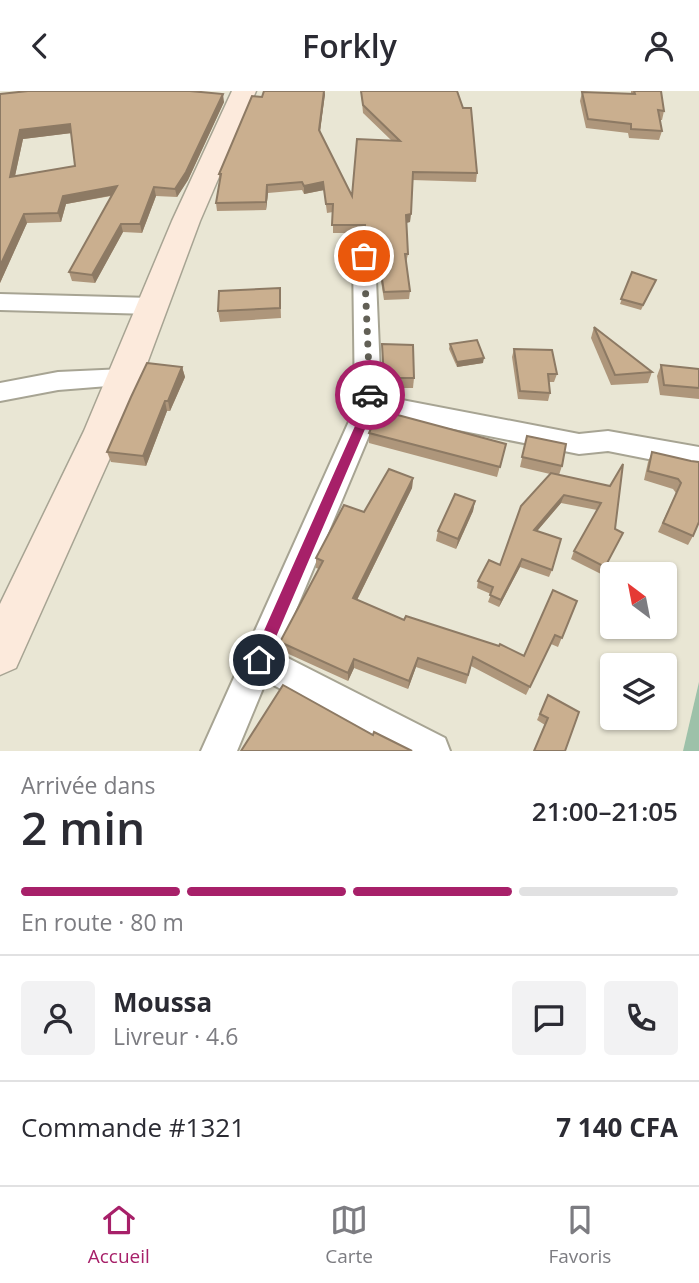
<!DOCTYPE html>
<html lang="fr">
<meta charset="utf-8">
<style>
:root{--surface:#fff;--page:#f2f2f3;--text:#2b2b33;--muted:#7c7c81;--line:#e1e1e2;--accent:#a72069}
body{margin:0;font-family:"Open Sans",sans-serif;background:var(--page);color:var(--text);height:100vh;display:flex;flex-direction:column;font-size:26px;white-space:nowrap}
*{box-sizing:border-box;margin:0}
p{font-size:23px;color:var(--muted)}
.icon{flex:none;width:38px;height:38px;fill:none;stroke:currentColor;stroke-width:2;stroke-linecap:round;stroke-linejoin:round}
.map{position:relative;height:660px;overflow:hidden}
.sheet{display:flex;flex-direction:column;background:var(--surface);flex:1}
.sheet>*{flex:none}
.needle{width:46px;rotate:328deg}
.buttons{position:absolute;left:600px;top:471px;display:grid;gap:14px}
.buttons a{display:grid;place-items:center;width:77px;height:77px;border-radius:7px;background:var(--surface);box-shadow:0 2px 5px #0004;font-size:35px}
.pin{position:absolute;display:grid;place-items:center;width:60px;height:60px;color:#fff;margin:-30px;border:4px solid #fff;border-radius:50%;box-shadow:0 2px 7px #0007}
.courier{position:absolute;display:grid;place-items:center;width:70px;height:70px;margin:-35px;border:5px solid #a72069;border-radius:50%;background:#fff;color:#222;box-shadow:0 2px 9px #0007}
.head em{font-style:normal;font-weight:600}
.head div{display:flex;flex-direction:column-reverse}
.head{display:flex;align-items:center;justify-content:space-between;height:119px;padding:0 21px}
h1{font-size:46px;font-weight:600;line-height:52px}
.bar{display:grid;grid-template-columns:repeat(4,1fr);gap:10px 7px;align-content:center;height:84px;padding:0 21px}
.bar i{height:9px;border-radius:5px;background:var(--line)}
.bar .current{background:var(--accent)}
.bar p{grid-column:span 4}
.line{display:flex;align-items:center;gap:18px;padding:0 21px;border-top:2px solid var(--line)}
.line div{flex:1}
.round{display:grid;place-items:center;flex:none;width:74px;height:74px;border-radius:7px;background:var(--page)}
header{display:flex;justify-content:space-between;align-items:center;height:91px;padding:0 21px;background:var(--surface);font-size:32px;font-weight:600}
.menu{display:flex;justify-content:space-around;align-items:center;height:98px;border-top:2px solid var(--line);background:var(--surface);font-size:19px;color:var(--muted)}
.menu a{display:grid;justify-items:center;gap:4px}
.menu .current{color:var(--accent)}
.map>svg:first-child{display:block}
.green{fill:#9dc1a9}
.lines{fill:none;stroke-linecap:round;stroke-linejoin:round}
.street-casing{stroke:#a7a493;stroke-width:4}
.secondary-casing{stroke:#a7a493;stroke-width:3}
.street{fill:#fff;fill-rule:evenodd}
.secondary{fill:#fceadc;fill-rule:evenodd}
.wall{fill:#ae967b;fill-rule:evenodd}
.shaded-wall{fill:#8d7a64}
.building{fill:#caaf8f;stroke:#8d7a64;stroke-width:2;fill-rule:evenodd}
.route{fill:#a72069}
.done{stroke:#626056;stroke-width:7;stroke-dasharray:0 12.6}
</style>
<header><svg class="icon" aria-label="back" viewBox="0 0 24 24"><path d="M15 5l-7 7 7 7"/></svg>Forkly<svg class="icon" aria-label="person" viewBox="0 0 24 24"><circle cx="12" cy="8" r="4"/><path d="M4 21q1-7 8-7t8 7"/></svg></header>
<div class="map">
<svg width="699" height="660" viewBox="0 0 699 660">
<rect width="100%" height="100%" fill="#e9e6d4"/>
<path class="green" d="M699,591V660H683Z"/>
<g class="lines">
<defs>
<g id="street">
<path d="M364,158L375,165L381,305L579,343L608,340L699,356V378L608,360L579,363L378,323L278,562L445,647L450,660H396L266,590L237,660H201L355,317L353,165Z"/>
<path d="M0,203L152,207L160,210L163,215L160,220L152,223L0,219Z"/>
<path d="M124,278L133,281L137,287L133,293L58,299L0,310V292L58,281Z"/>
</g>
<path id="secondary" d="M232,0H256L200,130L122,340L16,577L0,584V513L84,340L172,130Z"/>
</defs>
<use href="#street" class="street-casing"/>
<use href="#secondary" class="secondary-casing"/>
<use href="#street" class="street"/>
<use href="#secondary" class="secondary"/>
</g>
<g class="wall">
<path d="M28,0H191L224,11L188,89L177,106L156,105L142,142L123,141L95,192L72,190L69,181L111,105L66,113L61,131L27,132L0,192V3ZM71,42L75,75L15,85L23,48Z"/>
<path d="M361,0L477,82L476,91L412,89L410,131L406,132L408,163L406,172L410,200L409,208L384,209L376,158L364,156V142H333V121L327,122L324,99L304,103L302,99L268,102L266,119L217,120L216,112L220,91L219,83L262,6L325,3L320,41L352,105L391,49L363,22Z"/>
<path d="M631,0H661L664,20L662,29H660L662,40L659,49L629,47L628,42L586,37L580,10L582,1L631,3Z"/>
<path d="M632,181L656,189L641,219L620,213Z"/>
<path d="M280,197L281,227L220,231L218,220Z"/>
<path d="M594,236L652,281L648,292L611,294L591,247Z"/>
<path d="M382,253L414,287L413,297H383Z"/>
<path d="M450,253L483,272L457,276L449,258Z"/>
<path d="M514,258L557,283L554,291H549L550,302L548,310L518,308L512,266Z"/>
<path d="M661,274L699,278V308L660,304L657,285Z"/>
<path d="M182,276L185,286L170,320H167L146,375L111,371L107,361Z"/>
<path d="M369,342L506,353L497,386L369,352Z"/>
<path d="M527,345L562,375L559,384L610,395L615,438L623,442L601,483L571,468L574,460L597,419L561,412L537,440L552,479L549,486L520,476L499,516L488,511L491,503L477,497L478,490L500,474L550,383L520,376Z"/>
<path d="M652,361L691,370L693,445L688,454L658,441L676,402L673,398L644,389L648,371Z"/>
<path d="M413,387L412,397L357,509L404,529L524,565L577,510L558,556L551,553L526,604L471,575L466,593L416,576L408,598L354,577L348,590L282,560L280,551L319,478L316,477V467L364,421Z"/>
<path d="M475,410L473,420L456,458L436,450L438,440Z"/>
<path d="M548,604L565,660L545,634L537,629Z"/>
</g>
<g class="shaded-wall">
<path d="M324,0L325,3L319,47V39Z"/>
<path d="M223,3L224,11L188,89L177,106L175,98Z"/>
<path d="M70,33L72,42L23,48L13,94L10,86L20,39Z"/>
<path d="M323,91L324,99L304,103V95Z"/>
<path d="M267,94L268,102L266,119V111Z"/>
<path d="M117,95L119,103L66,113L61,131L58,122L63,105Z"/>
<path d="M154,96L156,105L142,142L140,133Z"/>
<path d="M24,123L27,132L0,192V175Z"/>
<path d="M411,123L410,131L405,132L406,124Z"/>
<path d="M121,133L123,141L95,192L92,184Z"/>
<path d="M484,267L483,272L457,276V271Z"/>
<path d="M182,276L185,286L170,320L168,310Z"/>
<path d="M165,310L167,320L146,375L143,365Z"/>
<path d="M413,387L412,397L353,517V507Z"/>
<path d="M564,404L561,412L532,446L534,439Z"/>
<path d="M475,410L473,420L456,458L458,448Z"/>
<path d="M522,468L520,476L499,516L501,509Z"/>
<path d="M418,567L416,576L408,598L409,590Z"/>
<path d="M354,568V577L348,590V582Z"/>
</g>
<g class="building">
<path d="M28,0H190L223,3L186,81L175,98L154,96L140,133H121L92,184L69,181L117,95L63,105L58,122L24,123L0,175V3ZM70,33L75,75L10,86L20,39Z"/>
<path d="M264,0H324L319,39L352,105L357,48L400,50L363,14L361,0H457L463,17H471L477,82L413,81L411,123L406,124L408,163H405L410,200L384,201L376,149L364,147L365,134H332L333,113H326L323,91L304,95L302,91L267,94L266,111L216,112L221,83H219L252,5L262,6Z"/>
<path d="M634,0H661L664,20L658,19L662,40L631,38V33L588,28L582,1L635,3Z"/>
<path d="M632,181L656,189L643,214L621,208Z"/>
<path d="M280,197V217L218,220L219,200Z"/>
<path d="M594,236L652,281L615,284Z"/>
<path d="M477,249L484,267L457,271L450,253Z"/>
<path d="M382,253L413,254L414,287H384Z"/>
<path d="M514,258L552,259L557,283H548L550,302L520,300Z"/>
<path d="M147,272L182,276L168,310H165L143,365L107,361L131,306Z"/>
<path d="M661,274L699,278V297L664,294Z"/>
<path d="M379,319L506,353L500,376L369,342Z"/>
<path d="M527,345L566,353L562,375L522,366Z"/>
<path d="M652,361L691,370L699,371V431L693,445L663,432L681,392L678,388L648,380Z"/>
<path d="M623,373L615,438L623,442L605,476L574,460L601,412L564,404L534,439L561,448L552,479L522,468L501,509L490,504L493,496L478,490L489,469L500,474L521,415L551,382L610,395Z"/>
<path d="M389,378L413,387L353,507L404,529L406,525L499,555L500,553L524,565L553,499L577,510L562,547L555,544L530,596L473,566L468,584L418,567L409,590L354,568L348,582L280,551L323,470L316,467L344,414L364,421Z"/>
<path d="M455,403L475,410L458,448L438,440Z"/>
<path d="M283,594L373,644L374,641L412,660H241Z"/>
<path d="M548,604L579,621L565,660H534L548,627L540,623Z"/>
</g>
<path class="route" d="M366,301L376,304L374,317L264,574H254L251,569L363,317Z"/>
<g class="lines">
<path class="done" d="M364,165L370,304"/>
</g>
</svg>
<div class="buttons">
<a><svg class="needle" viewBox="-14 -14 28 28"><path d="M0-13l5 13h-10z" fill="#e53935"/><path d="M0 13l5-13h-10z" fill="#7c7c81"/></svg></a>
<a><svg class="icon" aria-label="layers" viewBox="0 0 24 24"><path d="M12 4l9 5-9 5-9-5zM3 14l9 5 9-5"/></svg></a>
</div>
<div class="pin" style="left:364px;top:165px;background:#ea580c"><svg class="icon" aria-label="bag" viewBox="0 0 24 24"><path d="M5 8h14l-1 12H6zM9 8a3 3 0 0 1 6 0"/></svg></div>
<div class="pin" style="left:259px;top:569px;background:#1f2937"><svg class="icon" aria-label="home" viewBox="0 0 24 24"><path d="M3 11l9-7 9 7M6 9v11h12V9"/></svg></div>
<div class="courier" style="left:370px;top:304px"><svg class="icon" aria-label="car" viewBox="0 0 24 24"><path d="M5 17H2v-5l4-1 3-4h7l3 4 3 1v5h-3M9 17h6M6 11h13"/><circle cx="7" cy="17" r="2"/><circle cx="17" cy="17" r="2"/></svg></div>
</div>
<section class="sheet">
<div class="head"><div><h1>2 min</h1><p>Arrivée dans</p></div><em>21:00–21:05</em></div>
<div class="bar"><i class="current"></i><i class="current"></i><i class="current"></i><i></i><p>En route · 80 m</p></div>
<div class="line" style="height:126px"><a class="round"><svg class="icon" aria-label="person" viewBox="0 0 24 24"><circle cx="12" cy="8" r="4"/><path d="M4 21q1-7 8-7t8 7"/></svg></a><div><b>Moussa</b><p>Livreur · 4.6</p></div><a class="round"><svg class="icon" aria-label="chat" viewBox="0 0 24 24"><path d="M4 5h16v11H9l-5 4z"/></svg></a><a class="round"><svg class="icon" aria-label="phone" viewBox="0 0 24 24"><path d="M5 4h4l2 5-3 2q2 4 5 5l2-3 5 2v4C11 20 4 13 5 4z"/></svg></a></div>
<div class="line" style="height:91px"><div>Commande #1321</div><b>7 140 CFA</b></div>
</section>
<nav class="menu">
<a class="current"><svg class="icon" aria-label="home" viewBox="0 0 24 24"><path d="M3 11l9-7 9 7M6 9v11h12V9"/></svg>Accueil</a>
<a><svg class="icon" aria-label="map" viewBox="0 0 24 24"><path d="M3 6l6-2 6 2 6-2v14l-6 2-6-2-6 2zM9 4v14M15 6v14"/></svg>Carte</a>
<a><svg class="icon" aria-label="saved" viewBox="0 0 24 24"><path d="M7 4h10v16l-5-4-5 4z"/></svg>Favoris</a>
</nav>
